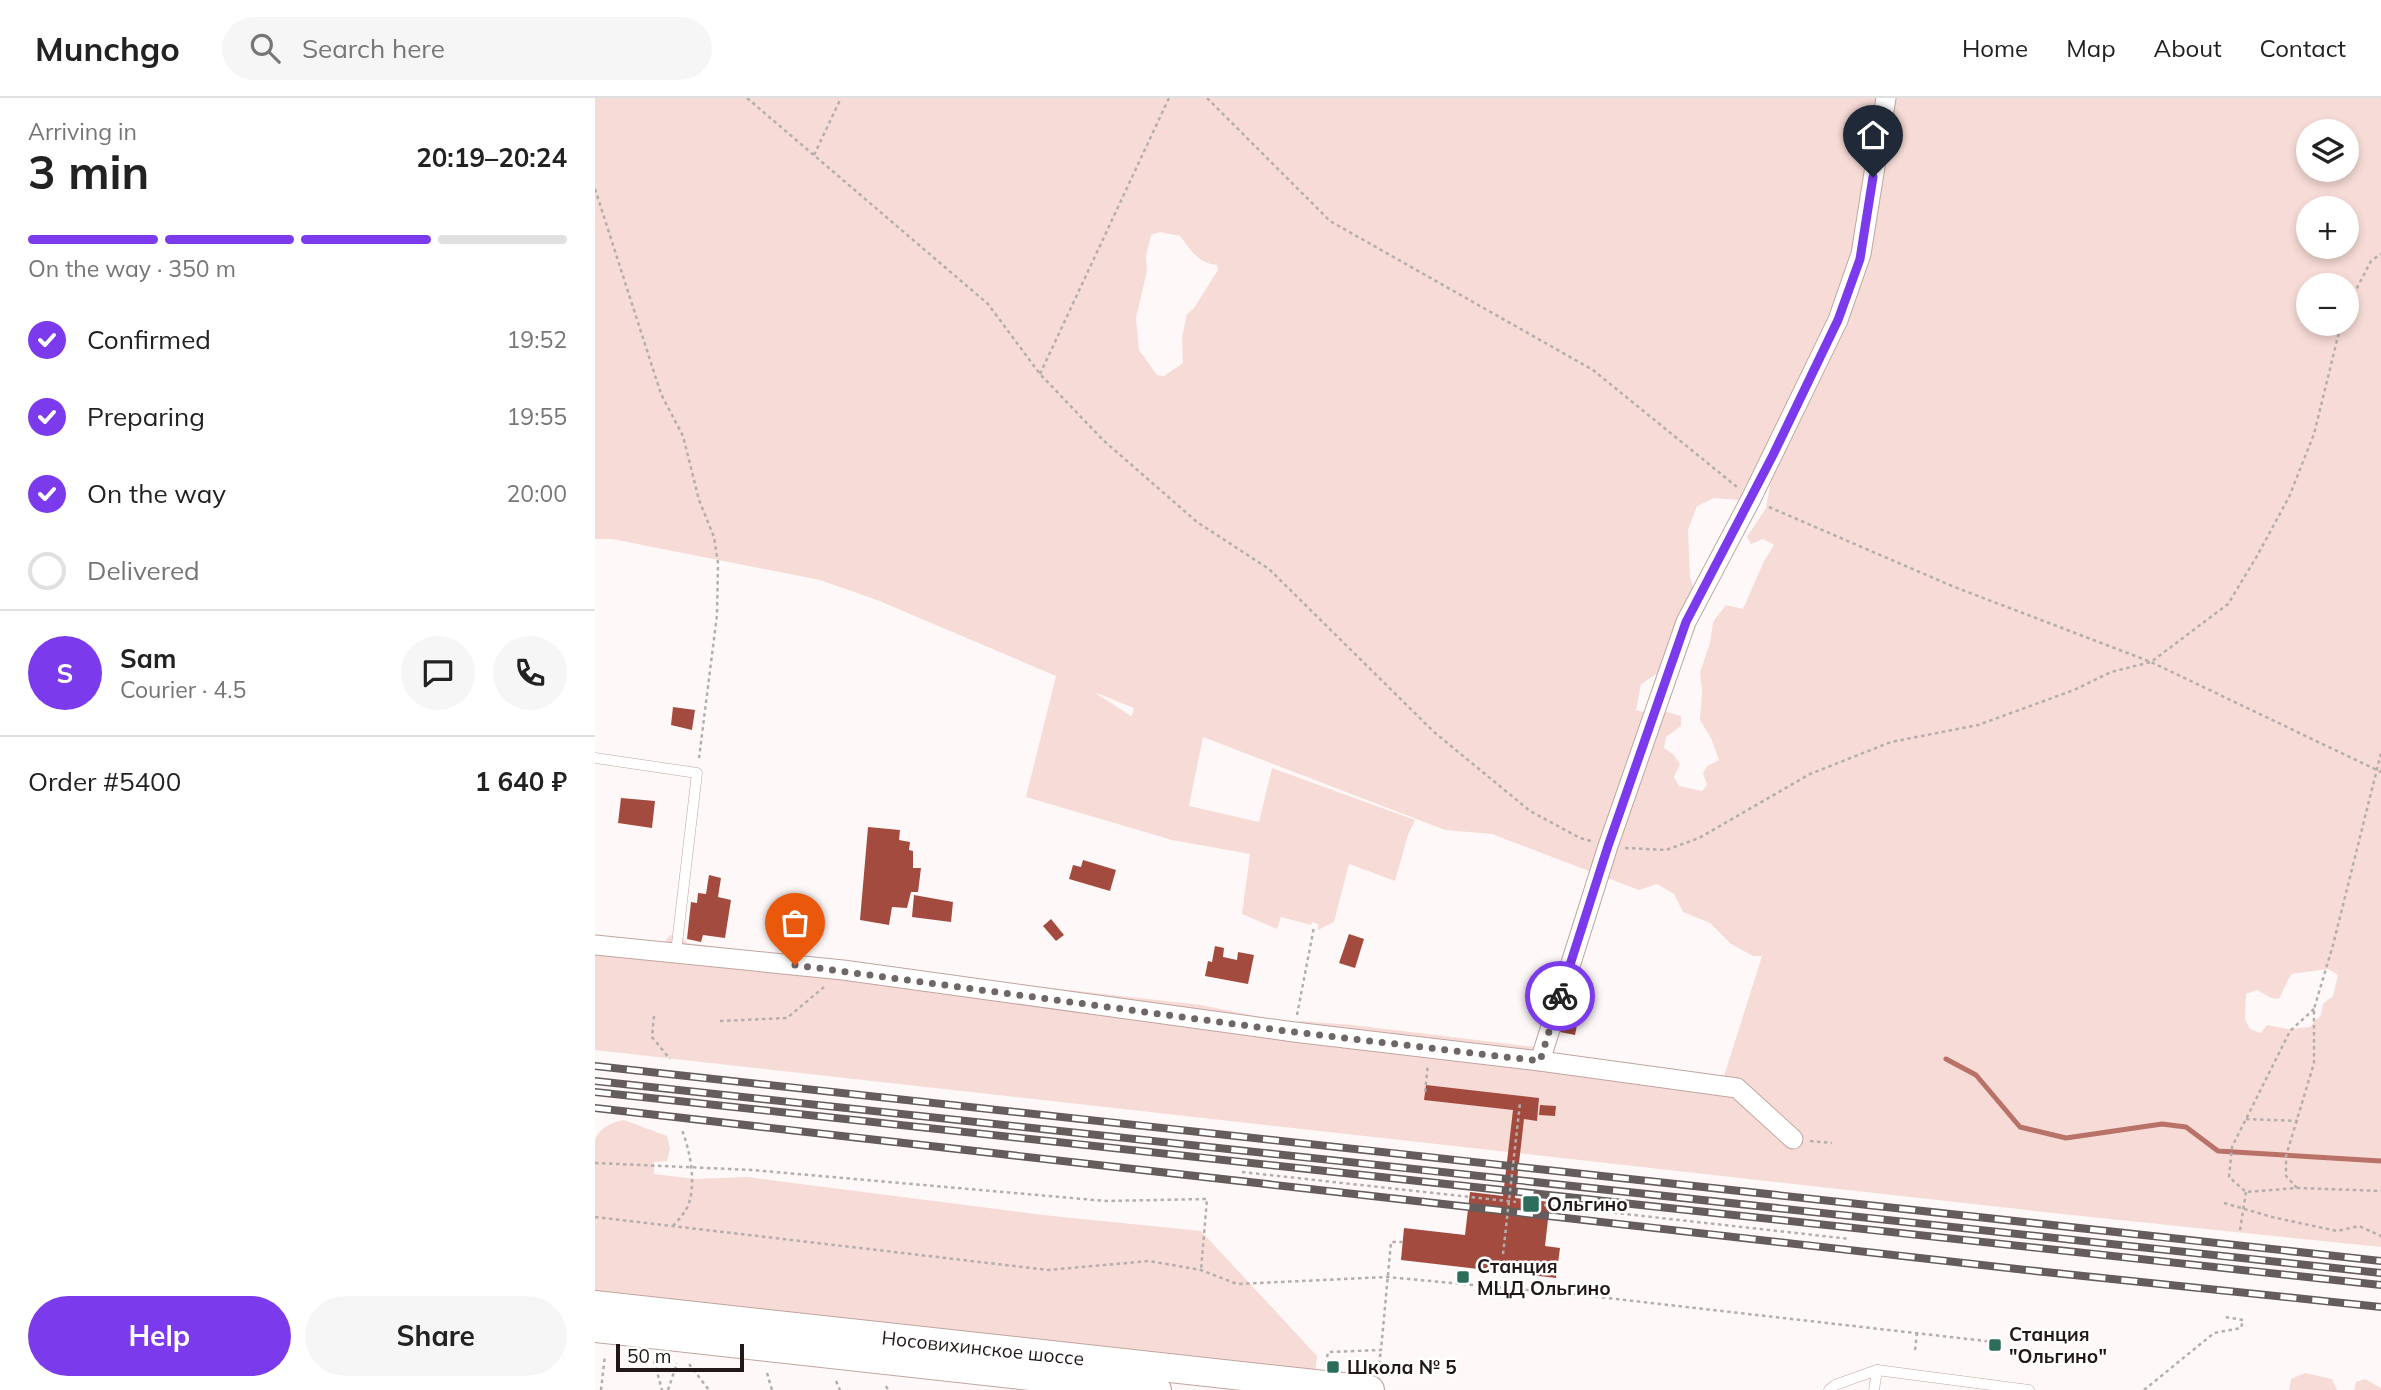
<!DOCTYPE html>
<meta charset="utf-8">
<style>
:root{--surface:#fff;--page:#f6f6f6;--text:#222;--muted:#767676;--line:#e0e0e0;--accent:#7c3aed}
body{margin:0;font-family:Mulish,sans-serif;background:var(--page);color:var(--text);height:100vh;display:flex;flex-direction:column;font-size:26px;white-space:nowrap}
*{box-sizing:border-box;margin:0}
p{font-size:23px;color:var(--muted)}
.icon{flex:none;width:38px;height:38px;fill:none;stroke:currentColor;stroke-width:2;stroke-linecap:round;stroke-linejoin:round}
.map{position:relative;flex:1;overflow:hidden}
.panel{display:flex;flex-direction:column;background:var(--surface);width:595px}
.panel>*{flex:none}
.tools{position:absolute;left:1701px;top:21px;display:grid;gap:14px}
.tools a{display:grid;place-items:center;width:63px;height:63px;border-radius:50%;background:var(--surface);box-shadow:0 4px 10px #0003;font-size:35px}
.scale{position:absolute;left:21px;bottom:18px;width:128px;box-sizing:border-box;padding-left:7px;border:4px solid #221817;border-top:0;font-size:19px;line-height:24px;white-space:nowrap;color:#221817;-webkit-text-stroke:5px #fff;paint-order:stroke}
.pin{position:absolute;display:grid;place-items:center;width:60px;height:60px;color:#fff;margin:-72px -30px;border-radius:50% 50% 50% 0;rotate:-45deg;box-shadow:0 0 7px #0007}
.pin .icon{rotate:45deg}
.courier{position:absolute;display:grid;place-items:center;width:70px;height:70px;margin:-35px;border:5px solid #7c3aed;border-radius:50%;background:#fff;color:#222;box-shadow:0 2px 9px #0007}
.headline em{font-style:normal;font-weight:700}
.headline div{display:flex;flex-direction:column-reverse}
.headline{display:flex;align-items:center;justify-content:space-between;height:119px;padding:0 28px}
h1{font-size:46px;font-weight:700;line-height:52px}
.bar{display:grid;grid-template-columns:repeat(4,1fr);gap:10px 7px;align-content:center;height:84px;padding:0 28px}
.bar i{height:9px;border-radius:5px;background:var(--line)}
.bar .selected{background:var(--accent)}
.bar p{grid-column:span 4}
.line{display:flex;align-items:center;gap:18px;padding:0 28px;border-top:2px solid var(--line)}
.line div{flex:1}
.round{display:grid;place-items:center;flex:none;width:74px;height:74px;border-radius:37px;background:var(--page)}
ol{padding:0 28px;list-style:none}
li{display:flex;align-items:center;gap:21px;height:77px}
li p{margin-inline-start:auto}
li .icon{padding:7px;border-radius:50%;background:var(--accent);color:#fff;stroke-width:4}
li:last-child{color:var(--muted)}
li i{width:38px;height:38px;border:4px solid var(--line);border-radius:50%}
.button{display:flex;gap:14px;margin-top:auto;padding:14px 28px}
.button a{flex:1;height:80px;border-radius:42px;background:var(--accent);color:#fff;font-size:28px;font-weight:700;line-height:80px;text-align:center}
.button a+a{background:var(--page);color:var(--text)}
header{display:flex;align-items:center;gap:42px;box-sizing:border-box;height:98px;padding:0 35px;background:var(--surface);border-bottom:2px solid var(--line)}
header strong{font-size:33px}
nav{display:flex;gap:38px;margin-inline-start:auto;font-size:24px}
.search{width:490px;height:63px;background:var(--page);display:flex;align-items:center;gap:18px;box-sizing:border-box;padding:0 24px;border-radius:38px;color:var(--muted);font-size:26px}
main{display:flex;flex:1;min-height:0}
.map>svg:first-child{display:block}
.green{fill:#f7dbd6;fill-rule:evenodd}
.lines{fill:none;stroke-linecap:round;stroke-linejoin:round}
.stream{stroke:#b97268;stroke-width:5}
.building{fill:#a34b3f}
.service-casing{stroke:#c0a5a0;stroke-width:11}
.minor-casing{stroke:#c0a5a0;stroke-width:21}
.secondary-casing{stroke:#c0a5a0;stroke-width:30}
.path{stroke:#b4aead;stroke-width:2.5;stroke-dasharray:3.5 3.5;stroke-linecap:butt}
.service{stroke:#fff;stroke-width:10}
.minor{stroke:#fff;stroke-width:19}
.secondary{stroke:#fff;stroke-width:28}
.rail-casing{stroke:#655d5c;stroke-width:8}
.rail{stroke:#fff;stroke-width:5;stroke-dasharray:16;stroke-linecap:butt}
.path-bridge{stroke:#b4aead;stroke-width:2.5;stroke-dasharray:3.5 3.5;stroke-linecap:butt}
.done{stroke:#6f6766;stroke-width:7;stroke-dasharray:0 12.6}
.route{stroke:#7c3aed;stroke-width:9}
.poi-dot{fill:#2c6d5c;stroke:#fff;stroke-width:2.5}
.labels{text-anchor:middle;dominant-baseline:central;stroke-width:5;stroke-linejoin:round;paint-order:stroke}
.poi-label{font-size:19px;font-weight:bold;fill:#221817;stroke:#fff;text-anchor:start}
.street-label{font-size:19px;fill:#221817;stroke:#fff}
</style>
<header>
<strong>Munchgo</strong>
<div class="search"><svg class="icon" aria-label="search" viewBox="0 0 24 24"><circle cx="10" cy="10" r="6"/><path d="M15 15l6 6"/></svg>Search here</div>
<nav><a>Home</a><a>Map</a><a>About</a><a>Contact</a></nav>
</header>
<main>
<section class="panel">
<div class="headline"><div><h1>3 min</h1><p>Arriving in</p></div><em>20:19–20:24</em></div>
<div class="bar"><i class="selected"></i><i class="selected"></i><i class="selected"></i><i></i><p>On the way · 350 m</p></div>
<ol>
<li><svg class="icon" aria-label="check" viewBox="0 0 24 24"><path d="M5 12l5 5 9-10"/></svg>Confirmed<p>19:52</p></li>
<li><svg class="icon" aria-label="check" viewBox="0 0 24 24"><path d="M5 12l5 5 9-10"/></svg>Preparing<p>19:55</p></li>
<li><svg class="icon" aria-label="check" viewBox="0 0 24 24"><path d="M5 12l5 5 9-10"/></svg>On the way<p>20:00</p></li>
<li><i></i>Delivered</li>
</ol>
<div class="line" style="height:126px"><b class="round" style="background:var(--accent);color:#fff">S</b><div><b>Sam</b><p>Courier · 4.5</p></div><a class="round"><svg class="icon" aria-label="chat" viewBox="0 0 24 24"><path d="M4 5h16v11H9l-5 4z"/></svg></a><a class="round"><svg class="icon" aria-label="phone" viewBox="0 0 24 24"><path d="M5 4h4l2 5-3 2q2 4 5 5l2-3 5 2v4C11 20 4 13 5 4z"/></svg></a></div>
<div class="line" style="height:91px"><div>Order #5400</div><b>1 640 ₽</b></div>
<div class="button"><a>Help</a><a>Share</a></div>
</section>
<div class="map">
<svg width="1786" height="1292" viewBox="0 0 1786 1292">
<rect width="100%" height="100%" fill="#fef9f8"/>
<g class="green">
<path d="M0,0H1786V1149L1467,1116L0,952V839L69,845L75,837L88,840L92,845L253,867L606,907L695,925L706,923L758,927L940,949L955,951L962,956L1129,978L1167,858H1158L1136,846L1115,825L1088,814L1079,796L1062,786L1044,792L897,736L850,732L608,639L594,708L664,724L677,670L820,722L813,737L800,783L754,766L739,824L723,832V826L717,824L716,827L686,819L682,831L647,816L655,756L577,742L431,699L461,578L282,502L225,482L17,441H0ZM1713,33H1752V72H1713ZM1713,110H1752V149H1713ZM565,134L585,138C597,153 602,165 622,167L623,172L599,210L592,216L587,239L588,265L569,278L562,277L544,252L541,220L552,173L551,158L556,137ZM1713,187H1752V226H1713ZM1176,381L1171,410L1152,439L1156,446L1168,441L1179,447L1169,463L1148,511L1131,507L1118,524L1115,545L1105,574L1107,594L1105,622L1116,640L1124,662L1112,668L1108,675L1112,687L1107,693L1084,688L1079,679L1085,666L1078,656L1069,650L1071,639L1086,628V618L1055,609L1048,614L1041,612L1046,586L1063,575L1099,492L1095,479L1093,432L1102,408L1119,400L1144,402L1153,393ZM499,594L539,610L537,618H536ZM1733,871L1743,877L1738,898L1728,906L1726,917L1715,929L1693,931L1672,927L1666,935L1655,931L1650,921L1651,896L1662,892L1676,900L1684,901L1696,876Z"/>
<path d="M29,1022L72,1038L75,1051L72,1063L59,1064V1076L101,1081L152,1079L448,1117L606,1133L722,1258L720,1276L0,1192V1041C6,1029 17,1024 29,1022Z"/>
<path d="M1710,1275L1737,1281L1742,1292H1694L1696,1281Z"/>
<path d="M1770,1281L1786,1290V1292H1759L1761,1284Z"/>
</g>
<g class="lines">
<path class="stream" d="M1351,961L1381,977L1425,1029L1471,1040L1567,1026L1591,1029L1623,1053L1786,1063"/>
</g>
<g class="building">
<path d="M78,609L100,612L97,632L76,627Z"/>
<path d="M26,700L60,703L57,730L23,725Z"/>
<path d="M273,729L305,732L304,742L315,744L314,752L318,753V770H326L323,794H316L312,810L297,809L294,827L265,822Z"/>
<path d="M488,762L521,772L515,793L474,781L478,767L486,769Z"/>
<path d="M114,777L126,780L123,799L136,802L130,840L108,837L106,844L92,841L96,804L102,805L103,795L111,796Z"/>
<path d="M319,797L358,804L356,824L317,819Z"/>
<path d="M456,821L469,837L461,843L448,828Z"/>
<path d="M754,836L769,841L760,870L744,865Z"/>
<path d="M620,848L629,850L628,859L642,862L643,854L659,857L653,886L610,878L613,863L617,864Z"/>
<path d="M971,906L992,910L989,923L983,922L980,937L965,934Z"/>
<path d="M831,987L944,1000L942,1023L929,1021L920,1100L955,1104L950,1148L965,1150L961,1180L806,1162L809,1130L870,1137L875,1094L908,1098L918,1012L829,1002Z"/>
<path d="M945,1007L961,1008L960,1018L944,1017Z"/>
</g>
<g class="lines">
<defs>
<g id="service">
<path d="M0,660L102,675L81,854"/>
<path d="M1234,1292L1240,1287L1282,1272L1434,1292"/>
<path d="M1279,1292L1282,1272"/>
</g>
<g id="minor">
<path d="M0,847L248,872L699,934L945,963L1142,990L1198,1041"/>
<path d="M945,963L1013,748L1091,524L1156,401L1243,222L1266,156L1291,0"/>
</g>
<g id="secondary">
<path d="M0,1207L775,1292"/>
<path d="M0,1230L562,1292"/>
</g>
</defs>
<use href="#service" class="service-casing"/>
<use href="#minor" class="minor-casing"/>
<use href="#secondary" class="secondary-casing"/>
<g class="path">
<path d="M152,0L393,206L445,276L508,342L602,424L674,471L839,634L935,713L985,740L996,743"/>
<path d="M612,0L735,123L998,272L1142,389"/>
<path d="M219,57L246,0"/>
<path d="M0,91L66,296L88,338L104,402L119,439L123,465L122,517L104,660"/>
<path d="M1752,209L1776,163L1786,156"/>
<path d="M445,276L574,0"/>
<path d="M1174,409L1357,488L1556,564L1786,674"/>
<path d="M1030,750L1071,752L1104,740L1215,676L1296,644L1383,627L1479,592L1516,574L1556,564L1633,506L1662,458L1694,399L1719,336L1746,226"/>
<path d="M1719,911L1695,933L1637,1049L1634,1079L1651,1094L1702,1090L1786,1093"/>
<path d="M702,917L719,829"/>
<path d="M59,918L57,939L75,961"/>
<path d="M125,923L192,920L229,889"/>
<path d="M830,994L833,966"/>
<path d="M1651,1021L1703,1023"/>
<path d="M1215,1043L1237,1045"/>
<path d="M0,1065L157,1072L511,1103L612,1101L606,1172"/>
<path d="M647,1074L921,1104"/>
<path d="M1702,1090L1691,1078V1058L1719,965V911L1738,847L1786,655"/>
<path d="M1629,1105L1677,1119L1742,1133L1764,1128L1786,1138"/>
<path d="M949,1107L1255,1141"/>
<path d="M0,1119L453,1172L554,1163L606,1172L642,1186L792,1179L986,1197L1408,1245"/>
<path d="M78,1128C84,1121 91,1114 94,1105C101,1082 95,1053 87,1032"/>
<path d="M1645,1132L1651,1094"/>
<path d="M1320,1252L1322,1235"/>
<path d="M59,1263L67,1292"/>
<path d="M94,1266L114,1292"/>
<path d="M731,1266L733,1254L786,1252L796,1144H808"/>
<path d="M783,1273L786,1252"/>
<path d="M172,1275L177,1292"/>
<path d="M241,1283L245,1292"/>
<path d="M291,1288L293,1292"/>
<path d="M6,1292L10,1257"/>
<path d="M73,1292L82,1265"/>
<path d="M1549,1292L1619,1235L1646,1230L1648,1222L1630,1219"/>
</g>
<use href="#service" class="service"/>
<use href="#minor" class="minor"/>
<use href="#secondary" class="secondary"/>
<defs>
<g id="rail">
<path d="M0,968L1786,1163"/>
<path d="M0,983L1786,1175"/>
<path d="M0,994L1786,1187"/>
<path d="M0,1010L1431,1172L1786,1209"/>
</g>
</defs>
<use href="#rail" class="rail-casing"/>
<use href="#rail" class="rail"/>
<path class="path-bridge" d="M908,1156L925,1005"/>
</g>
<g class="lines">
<path class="done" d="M200,867L699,934L945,963L965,898"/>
<path class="route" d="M965,898L1013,748L1091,524L1178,357L1243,222L1265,161L1278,79"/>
</g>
<g class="poi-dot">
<rect x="927" y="1097" width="18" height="18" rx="3.5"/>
<rect x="861" y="1172" width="14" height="14" rx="3.5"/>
<rect x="1393" y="1240" width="14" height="14" rx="3.5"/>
<rect x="731" y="1262" width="14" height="14" rx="3.5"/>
</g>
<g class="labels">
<g class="poi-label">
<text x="952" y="1106">Ольгино</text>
<text x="882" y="1168">Станция<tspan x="882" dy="22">МЦД Ольгино</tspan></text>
<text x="1414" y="1236">Станция<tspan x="1414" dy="22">"Ольгино"</tspan></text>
<text x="752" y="1269">Школа № 5</text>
</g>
<g class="street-label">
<text transform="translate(388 1250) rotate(6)">Носовихинское шоссе</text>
</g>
</g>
</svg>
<div class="tools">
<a><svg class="icon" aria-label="layers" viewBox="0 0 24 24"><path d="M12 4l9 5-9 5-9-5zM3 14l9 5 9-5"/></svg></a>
<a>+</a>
<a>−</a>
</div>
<div class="scale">50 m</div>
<div class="pin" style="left:200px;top:867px;background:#ea580c"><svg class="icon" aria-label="bag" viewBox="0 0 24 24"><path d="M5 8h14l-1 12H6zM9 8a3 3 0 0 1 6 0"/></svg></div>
<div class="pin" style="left:1278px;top:79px;background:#1f2937"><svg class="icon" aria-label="home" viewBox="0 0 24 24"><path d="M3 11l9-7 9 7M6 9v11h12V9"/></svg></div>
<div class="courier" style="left:965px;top:898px"><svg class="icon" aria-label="bike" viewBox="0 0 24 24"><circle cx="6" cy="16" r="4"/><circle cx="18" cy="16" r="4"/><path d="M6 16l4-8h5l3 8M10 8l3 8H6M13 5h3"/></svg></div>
</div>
</main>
